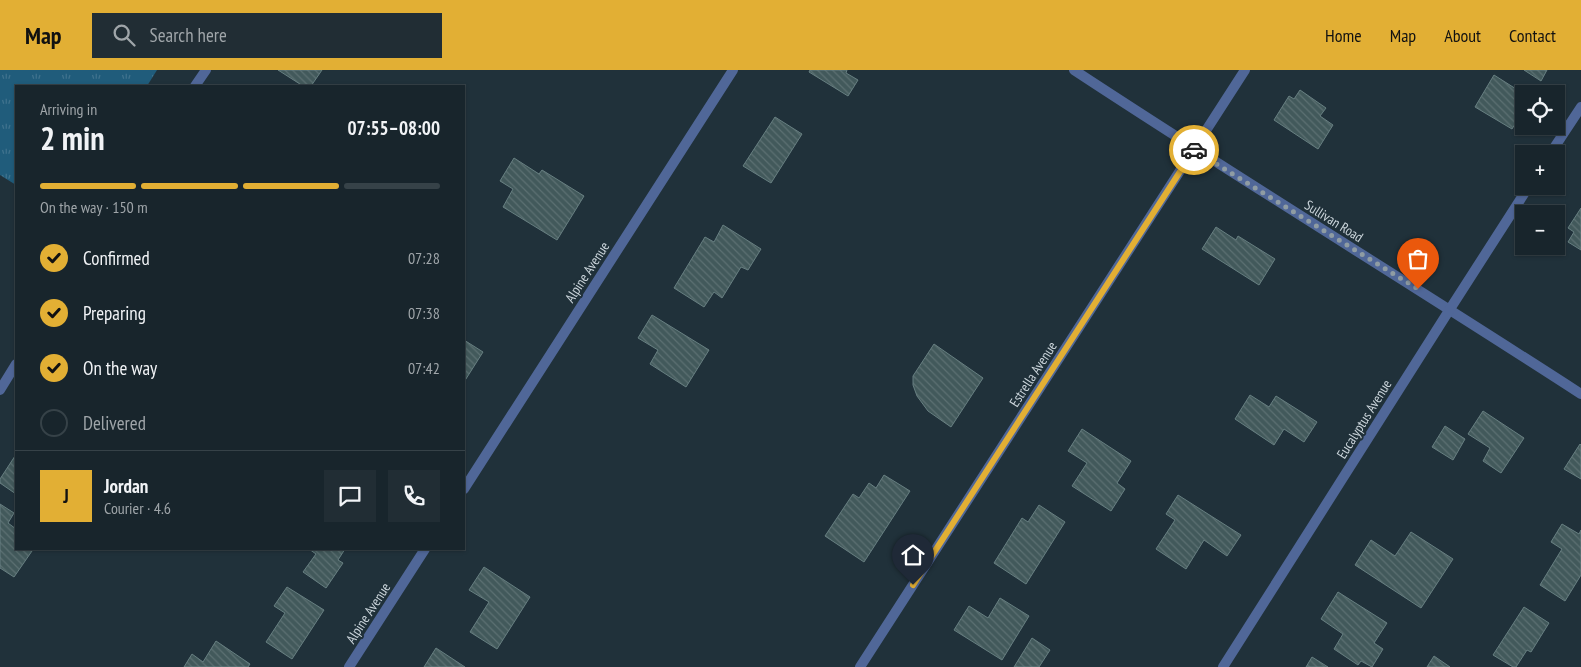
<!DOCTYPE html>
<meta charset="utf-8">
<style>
:root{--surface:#18252c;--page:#212d34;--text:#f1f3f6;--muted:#9fa5a9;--line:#364248;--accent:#e2af34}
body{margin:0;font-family:"PT Sans Narrow",sans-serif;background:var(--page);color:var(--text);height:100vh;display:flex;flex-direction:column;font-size:19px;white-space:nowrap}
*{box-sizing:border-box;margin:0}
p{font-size:16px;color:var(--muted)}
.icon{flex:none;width:28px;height:28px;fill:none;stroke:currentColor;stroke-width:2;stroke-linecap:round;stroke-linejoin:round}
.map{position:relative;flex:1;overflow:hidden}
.drawer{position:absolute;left:15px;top:15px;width:450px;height:465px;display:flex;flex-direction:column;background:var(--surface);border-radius:0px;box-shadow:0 1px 4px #0004,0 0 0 1px var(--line)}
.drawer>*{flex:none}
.fabs{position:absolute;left:1515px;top:15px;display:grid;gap:10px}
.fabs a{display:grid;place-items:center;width:50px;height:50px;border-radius:0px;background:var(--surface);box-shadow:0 1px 4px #0004,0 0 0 1px var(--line);font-size:25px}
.pin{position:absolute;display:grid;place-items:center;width:42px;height:42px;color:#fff;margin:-51px -21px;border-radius:50% 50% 50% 0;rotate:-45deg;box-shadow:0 0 5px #0007}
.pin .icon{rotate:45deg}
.courier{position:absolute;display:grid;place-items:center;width:50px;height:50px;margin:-25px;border:4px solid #e2af34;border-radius:50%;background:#fff;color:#222;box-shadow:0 1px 6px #0007}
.summary em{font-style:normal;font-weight:700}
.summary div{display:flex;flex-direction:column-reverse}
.summary{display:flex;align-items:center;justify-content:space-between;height:85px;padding:0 25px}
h1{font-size:32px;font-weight:700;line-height:38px}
.bar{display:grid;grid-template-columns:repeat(4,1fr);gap:8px 5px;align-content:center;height:60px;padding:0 25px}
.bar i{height:6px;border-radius:4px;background:var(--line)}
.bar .selected{background:var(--accent)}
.bar p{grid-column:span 4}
.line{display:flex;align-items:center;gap:12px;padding:0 25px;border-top:1px solid var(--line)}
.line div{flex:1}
.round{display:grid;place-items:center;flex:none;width:52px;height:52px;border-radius:0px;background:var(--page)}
ol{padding:0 25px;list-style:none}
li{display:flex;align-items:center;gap:15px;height:55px}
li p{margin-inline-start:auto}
li .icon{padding:5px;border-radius:50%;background:var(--accent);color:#111;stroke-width:4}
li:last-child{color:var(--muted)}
li i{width:28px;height:28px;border:2px solid var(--line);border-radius:50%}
header{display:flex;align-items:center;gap:30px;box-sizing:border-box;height:70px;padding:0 25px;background:var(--accent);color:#111}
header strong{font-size:24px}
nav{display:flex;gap:28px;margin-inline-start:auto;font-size:18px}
.search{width:350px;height:45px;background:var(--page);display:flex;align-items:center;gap:12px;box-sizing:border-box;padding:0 18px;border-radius:0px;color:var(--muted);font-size:19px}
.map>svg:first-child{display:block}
.park{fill:url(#park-tufts)}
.building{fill:url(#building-back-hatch);stroke:#677f81}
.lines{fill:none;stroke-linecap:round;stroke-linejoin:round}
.street{stroke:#506798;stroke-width:10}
.done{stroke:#8f9ca3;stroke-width:5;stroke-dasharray:0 9}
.route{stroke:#e2af34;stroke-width:6}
.labels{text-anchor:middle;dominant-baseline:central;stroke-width:4;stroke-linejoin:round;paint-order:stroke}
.street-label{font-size:14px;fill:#cbd5db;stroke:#20313a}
</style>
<header>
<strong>Map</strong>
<div class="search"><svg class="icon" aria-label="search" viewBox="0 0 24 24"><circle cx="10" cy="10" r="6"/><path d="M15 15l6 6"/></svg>Search here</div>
<nav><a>Home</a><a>Map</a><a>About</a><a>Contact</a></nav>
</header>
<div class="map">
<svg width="1581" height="597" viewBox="0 0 1581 597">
<defs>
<pattern id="park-tufts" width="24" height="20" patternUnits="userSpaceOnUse" patternTransform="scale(1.25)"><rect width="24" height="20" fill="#205c7b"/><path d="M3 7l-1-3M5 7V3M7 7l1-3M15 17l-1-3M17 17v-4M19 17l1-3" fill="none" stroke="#3f728d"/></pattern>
<pattern id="building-back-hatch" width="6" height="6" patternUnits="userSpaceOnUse" patternTransform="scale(1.25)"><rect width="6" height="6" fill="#42595b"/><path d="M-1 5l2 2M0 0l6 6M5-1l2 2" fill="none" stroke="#5c7072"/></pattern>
</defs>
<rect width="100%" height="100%" fill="#20313a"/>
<path class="park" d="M0,0H157L147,16H16V115L0,105Z"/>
<g class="building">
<path d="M278,0H322L311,16H303Z"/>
<path d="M810,0H847L846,3L858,10L848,26L809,2Z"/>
<path d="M1524,0H1547L1541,11Z"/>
<path d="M1494,5L1524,24V40L1512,59L1475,37Z"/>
<path d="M1300,20L1326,38L1320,46L1333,55L1318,79L1274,50L1289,26L1294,29Z"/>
<path d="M775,47L802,64L771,113L743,96Z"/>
<path d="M514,88L539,104L542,100L584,126L557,170L503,137L513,119L500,111Z"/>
<path d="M1581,138V180L1568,172L1574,162L1568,158Z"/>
<path d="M723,155L761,179L748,200L741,197L722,228L714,222L704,237L674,218L705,167L714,172Z"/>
<path d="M1216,157L1236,170L1238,166L1275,189L1259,215L1202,179Z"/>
<path d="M652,245L709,280L686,317L650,294L658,280L638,268Z"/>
<path d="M464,270L483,282L464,312Z"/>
<path d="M934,274L983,308L951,357L928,341L917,326L913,315V306Z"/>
<path d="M1250,325L1269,337L1276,326L1317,352L1304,372L1284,359L1274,375L1235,349Z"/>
<path d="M1483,341L1524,368L1501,403L1483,391L1490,378L1468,364Z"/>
<path d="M1445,356L1465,369L1453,390L1432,377Z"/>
<path d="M1082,359L1131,391L1117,413L1125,419L1111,441L1072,416L1087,393L1068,381Z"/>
<path d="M1580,374L1581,375V409L1564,399Z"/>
<path d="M15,386L16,387V424L0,413V409Z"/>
<path d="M884,405L910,421L864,492L825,466L853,424L859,428L869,413L876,418Z"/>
<path d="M1178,425L1241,465L1227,486L1204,470L1186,499L1156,479L1175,450L1166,444Z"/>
<path d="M0,434L14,443L8,453L16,459V479H28L32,481L14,507L0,498Z"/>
<path d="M1039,435L1065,452L1026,514L994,493L1022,448L1028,452Z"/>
<path d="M1562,454L1579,464L1581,460V505L1565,531L1540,515L1562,479L1551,472Z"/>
<path d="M1411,462L1453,489L1421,538L1355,495L1371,470L1395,486Z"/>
<path d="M309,479H345L338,490L343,493L326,518L303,502L316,484Z"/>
<path d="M484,497L530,527L497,579L470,562L489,532L469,520Z"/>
<path d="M287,517L324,540L292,589L266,572L285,543L274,536Z"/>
<path d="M1338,522L1387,553L1374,573L1383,579L1372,597L1361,591L1358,595L1334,579L1343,564L1321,549Z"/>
<path d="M1000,528L1029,546L1002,590L954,560L969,536L988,548Z"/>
<path d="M1524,537L1549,553L1531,582L1527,580L1516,597H1513L1493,585Z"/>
<path d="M1032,568L1050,580L1039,597H1014Z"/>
<path d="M216,571L250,594L248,597H184L192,584L203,592Z"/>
<path d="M436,578L465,597H424Z"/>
<path d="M1434,586L1450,597H1427Z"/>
<path d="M1312,587L1328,597H1306Z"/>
</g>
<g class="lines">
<g class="street">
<path d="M1074,0C1241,110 1413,215 1581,324"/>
<path d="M195,16L206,0"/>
<path d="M1550,84L1581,37"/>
<path d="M0,320L16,294"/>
<path d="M464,419L733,0"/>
<path d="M349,597L425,479"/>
<path d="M860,597L1245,0"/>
<path d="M1223,597L1450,239L1529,116"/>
</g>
</g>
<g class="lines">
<path class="done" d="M1194,80L1418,219"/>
<path class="route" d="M913,515L1194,80"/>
</g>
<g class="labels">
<g class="street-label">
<text transform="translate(1334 151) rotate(32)">Sullivan Road</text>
<text transform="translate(587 202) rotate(-57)">Alpine Avenue</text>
<text transform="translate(1033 304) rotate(-57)">Estrella Avenue</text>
<text transform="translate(1364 349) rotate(-58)">Eucalyptus Avenue</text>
<text transform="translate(368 543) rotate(-57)">Alpine Avenue</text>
</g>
</g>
</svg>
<div class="fabs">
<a><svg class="icon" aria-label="locate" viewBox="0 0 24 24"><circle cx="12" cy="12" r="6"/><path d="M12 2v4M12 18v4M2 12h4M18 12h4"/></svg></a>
<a>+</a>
<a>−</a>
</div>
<div class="pin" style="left:1418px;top:219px;background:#ea580c"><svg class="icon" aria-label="bag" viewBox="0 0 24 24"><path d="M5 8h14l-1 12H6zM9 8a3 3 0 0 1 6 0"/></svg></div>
<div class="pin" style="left:913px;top:515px;background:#1f2937"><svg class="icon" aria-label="home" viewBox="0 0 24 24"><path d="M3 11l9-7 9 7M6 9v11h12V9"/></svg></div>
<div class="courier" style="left:1194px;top:80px"><svg class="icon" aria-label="car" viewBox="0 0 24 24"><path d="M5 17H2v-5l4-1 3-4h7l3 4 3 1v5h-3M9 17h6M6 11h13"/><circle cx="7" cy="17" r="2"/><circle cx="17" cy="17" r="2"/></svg></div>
<section class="drawer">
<div class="summary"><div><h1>2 min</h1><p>Arriving in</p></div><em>07:55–08:00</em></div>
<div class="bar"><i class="selected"></i><i class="selected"></i><i class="selected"></i><i></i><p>On the way · 150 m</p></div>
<ol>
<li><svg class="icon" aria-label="check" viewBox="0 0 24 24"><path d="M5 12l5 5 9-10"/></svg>Confirmed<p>07:28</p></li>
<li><svg class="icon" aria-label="check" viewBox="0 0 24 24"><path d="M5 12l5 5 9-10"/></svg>Preparing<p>07:38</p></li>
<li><svg class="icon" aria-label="check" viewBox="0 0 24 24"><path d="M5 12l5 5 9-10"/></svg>On the way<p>07:42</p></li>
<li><i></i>Delivered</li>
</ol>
<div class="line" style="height:90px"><b class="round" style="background:var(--accent);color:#111">J</b><div><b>Jordan</b><p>Courier · 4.6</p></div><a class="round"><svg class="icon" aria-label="chat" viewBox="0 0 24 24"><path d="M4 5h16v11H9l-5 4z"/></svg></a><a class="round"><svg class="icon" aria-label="phone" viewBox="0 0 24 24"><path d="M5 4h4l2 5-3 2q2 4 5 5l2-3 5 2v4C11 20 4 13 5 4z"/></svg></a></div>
</section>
</div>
